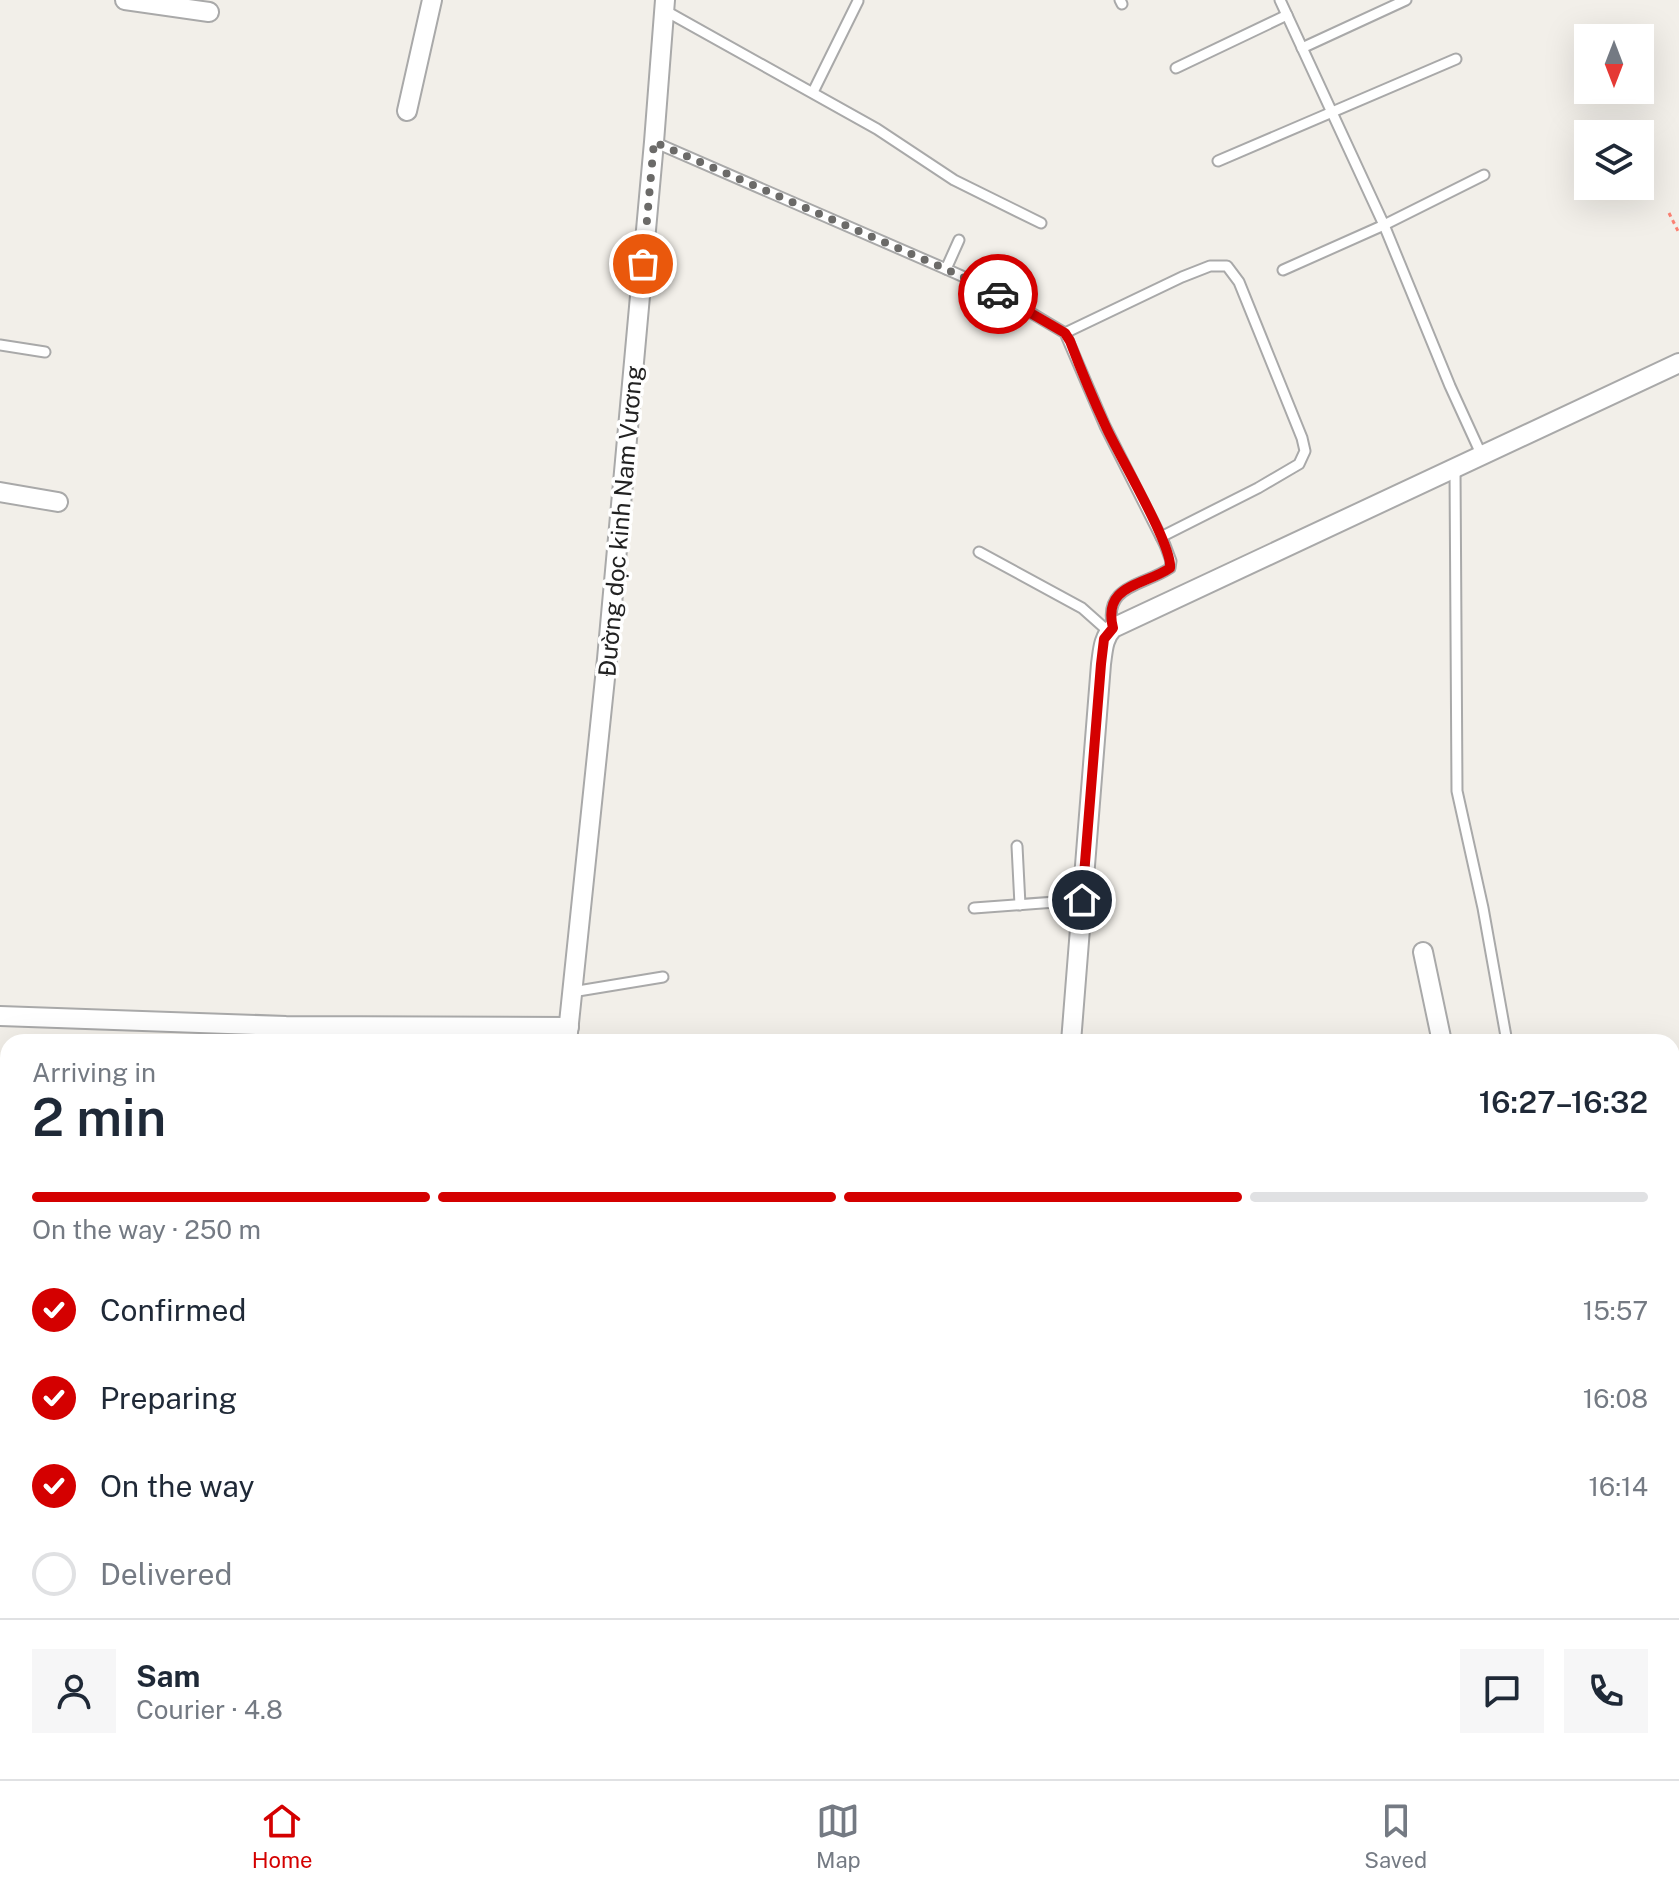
<!DOCTYPE html>
<meta charset="utf-8">
<style>
:root{--surface:#fff;--page:#f6f6f7;--text:#1f2937;--muted:#747a83;--line:#e0e1e3;--accent:#d40000}
body{margin:0;font-family:"Public Sans",sans-serif;background:var(--page);color:var(--text);height:100vh;display:flex;flex-direction:column;font-size:30px;white-space:nowrap}
*{box-sizing:border-box;margin:0}
p{font-size:26px;color:var(--muted)}
.icon{flex:none;width:44px;height:44px;fill:none;stroke:currentColor;stroke-width:2;stroke-linecap:round;stroke-linejoin:round}
.map{position:relative;flex:1;overflow:hidden}
.side{position:absolute;left:0px;top:1034px;width:1680px;height:746px;display:flex;flex-direction:column;background:var(--surface);border-radius:24px 24px 0 0;box-shadow:0 8px 32px #0002}
.side>*{flex:none}
.needle{width:52px;rotate:180deg}
.controls{position:absolute;left:1574px;top:24px;display:grid;gap:16px}
.controls a{display:grid;place-items:center;width:80px;height:80px;border-radius:0px;background:var(--surface);box-shadow:0 8px 32px #0002;font-size:40px}
.pin{position:absolute;display:grid;place-items:center;width:68px;height:68px;color:#fff;margin:-34px;border:4px solid #fff;border-radius:50%;box-shadow:0 2px 8px #0007}
.courier{position:absolute;display:grid;place-items:center;width:80px;height:80px;margin:-40px;border:6px solid #d40000;border-radius:50%;background:#fff;color:#222;box-shadow:0 2px 10px #0007}
.summary em{font-style:normal;font-weight:600}
.summary div{display:flex;flex-direction:column-reverse}
.summary{display:flex;align-items:center;justify-content:space-between;height:136px;padding:0 32px}
h1{font-size:52px;font-weight:600;line-height:60px}
.bar{display:grid;grid-template-columns:repeat(4,1fr);gap:12px 8px;align-content:center;height:96px;padding:0 32px}
.bar i{height:10px;border-radius:6px;background:var(--line)}
.bar .selected{background:var(--accent)}
.bar p{grid-column:span 4}
.line{display:flex;align-items:center;gap:20px;padding:0 32px;border-top:2px solid var(--line)}
.line div{flex:1}
.round{display:grid;place-items:center;flex:none;width:84px;height:84px;border-radius:0px;background:var(--page)}
ol{padding:0 32px;list-style:none}
li{display:flex;align-items:center;gap:24px;height:88px}
li p{margin-inline-start:auto}
li .icon{padding:8px;border-radius:50%;background:var(--accent);color:#fff;stroke-width:4}
li:last-child{color:var(--muted)}
li i{width:44px;height:44px;border:4px solid var(--line);border-radius:50%}
.dock{display:flex;justify-content:space-around;align-items:center;height:112px;border-top:2px solid var(--line);background:var(--surface);font-size:22px;color:var(--muted)}
.dock a{display:grid;justify-items:center;gap:4px}
.dock .selected{color:var(--accent)}
.map>svg:first-child{display:block}
.lines{fill:none;stroke-linecap:round;stroke-linejoin:round}
.service-casing{stroke:#a9a9a9;stroke-width:13}
.minor-casing{stroke:#a9a9a9;stroke-width:22}
.tertiary-casing{stroke:#a9a9a9;stroke-width:28}
.path{stroke:#fa8072;stroke-width:3;stroke-dasharray:4 4;stroke-linecap:butt}
.service{stroke:#fff;stroke-width:9}
.minor{stroke:#fff;stroke-width:18}
.tertiary{stroke:#fff;stroke-width:24}
.done{stroke:#6b6a68;stroke-width:8;stroke-dasharray:0 14.4}
.route{stroke:#d40000;stroke-width:10}
.labels{text-anchor:middle;dominant-baseline:central;stroke-width:7;stroke-linejoin:round;paint-order:stroke}
.street-label{font-size:24px;fill:#222;stroke:#fff}
</style>
<div class="map">
<svg width="1679" height="1779" viewBox="0 0 1679 1779">
<rect width="100%" height="100%" fill="#f2efe9"/>
<g class="lines">
<defs>
<g id="service">
<path d="M1120,0L1122,4"/>
<path d="M1280,0L1384,225L1450,386L1482,456"/>
<path d="M664,10L877,129L954,180L1041,223"/>
<path d="M1302,48L1406,0"/>
<path d="M1176,68L1287,15"/>
<path d="M813,92L858,1"/>
<path d="M654,142L946,269L991,289L1065,333L1105,426L1165,545L1171,561L1170,568C1144,586 1102,585 1113,628"/>
<path d="M1218,161L1456,59"/>
<path d="M946,269L959,240"/>
<path d="M1283,270L1384,225L1484,175"/>
<path d="M991,289L1000,265"/>
<path d="M1065,333L1182,277L1210,266H1227L1239,282L1302,438L1305,451L1299,464L1258,488L1161,537"/>
<path d="M0,345L45,352"/>
<path d="M1455,469L1457,791L1483,908L1507,1042"/>
<path d="M979,552L1082,608L1109,632"/>
<path d="M1017,846L1020,905"/>
<path d="M974,908L1082,900"/>
<path d="M572,992L663,977"/>
<path d="M0,1380H8"/>
<path d="M1672,1512L1679,1514"/>
<path d="M1672,1677L1679,1653"/>
<path d="M1672,1687L1679,1710"/>
<path d="M104,1779V1772"/>
<path d="M161,1779L162,1772"/>
</g>
<g id="minor">
<path d="M125,0L209,12"/>
<path d="M407,111L432,0"/>
<path d="M0,492L58,502"/>
<path d="M1423,952L1442,1042"/>
<path d="M0,1016L286,1026L569,1027"/>
<path d="M567,1042L607,659L654,142L665,0"/>
<path d="M1071,1042L1101,664C1103,650 1103,638 1113,628L1679,363"/>
<path d="M1322,1772L1324,1779"/>
<path d="M407,1779L411,1772"/>
<path d="M1092,1779L1096,1772"/>
</g>
<g id="tertiary">
<path d="M1672,1143L1679,1141"/>
<path d="M0,1573L8,1572"/>
</g>
</defs>
<use href="#service" class="service-casing"/>
<use href="#minor" class="minor-casing"/>
<use href="#tertiary" class="tertiary-casing"/>
<path class="path" d="M1669,213L1679,233"/>
<use href="#service" class="service"/>
<use href="#minor" class="minor"/>
<use href="#tertiary" class="tertiary"/>
</g>
<g class="lines">
<path class="done" d="M643,264L654,142L946,269L998,294"/>
<path class="route" d="M998,294L1065,333L1070,341C1081,370 1093,399 1106,427C1118,454 1173,546 1170,568C1144,586 1102,584 1113,628L1104,639L1101,664L1082,900"/>
</g>
<g class="labels">
<g class="street-label">
<text transform="translate(620 521) rotate(-85)">Đường dọc kinh Nam Vương</text>
</g>
</g>
</svg>
<div class="controls">
<a><svg class="needle" viewBox="-14 -14 28 28"><path d="M0-13l5 13h-10z" fill="#e53935"/><path d="M0 13l5-13h-10z" fill="#747a83"/></svg></a>
<a><svg class="icon" aria-label="layers" viewBox="0 0 24 24"><path d="M12 4l9 5-9 5-9-5zM3 14l9 5 9-5"/></svg></a>
</div>
<div class="pin" style="left:643px;top:264px;background:#ea580c"><svg class="icon" aria-label="bag" viewBox="0 0 24 24"><path d="M5 8h14l-1 12H6zM9 8a3 3 0 0 1 6 0"/></svg></div>
<div class="pin" style="left:1082px;top:900px;background:#1f2937"><svg class="icon" aria-label="home" viewBox="0 0 24 24"><path d="M3 11l9-7 9 7M6 9v11h12V9"/></svg></div>
<div class="courier" style="left:998px;top:294px"><svg class="icon" aria-label="car" viewBox="0 0 24 24"><path d="M5 17H2v-5l4-1 3-4h7l3 4 3 1v5h-3M9 17h6M6 11h13"/><circle cx="7" cy="17" r="2"/><circle cx="17" cy="17" r="2"/></svg></div>
<section class="side">
<div class="summary"><div><h1>2 min</h1><p>Arriving in</p></div><em>16:27–16:32</em></div>
<div class="bar"><i class="selected"></i><i class="selected"></i><i class="selected"></i><i></i><p>On the way · 250 m</p></div>
<ol>
<li><svg class="icon" aria-label="check" viewBox="0 0 24 24"><path d="M5 12l5 5 9-10"/></svg>Confirmed<p>15:57</p></li>
<li><svg class="icon" aria-label="check" viewBox="0 0 24 24"><path d="M5 12l5 5 9-10"/></svg>Preparing<p>16:08</p></li>
<li><svg class="icon" aria-label="check" viewBox="0 0 24 24"><path d="M5 12l5 5 9-10"/></svg>On the way<p>16:14</p></li>
<li><i></i>Delivered</li>
</ol>
<div class="line" style="height:144px"><a class="round"><svg class="icon" aria-label="person" viewBox="0 0 24 24"><circle cx="12" cy="8" r="4"/><path d="M4 21q1-7 8-7t8 7"/></svg></a><div><b>Sam</b><p>Courier · 4.8</p></div><a class="round"><svg class="icon" aria-label="chat" viewBox="0 0 24 24"><path d="M4 5h16v11H9l-5 4z"/></svg></a><a class="round"><svg class="icon" aria-label="phone" viewBox="0 0 24 24"><path d="M5 4h4l2 5-3 2q2 4 5 5l2-3 5 2v4C11 20 4 13 5 4z"/></svg></a></div>
</section>
</div>
<nav class="dock">
<a class="selected"><svg class="icon" aria-label="home" viewBox="0 0 24 24"><path d="M3 11l9-7 9 7M6 9v11h12V9"/></svg>Home</a>
<a><svg class="icon" aria-label="map" viewBox="0 0 24 24"><path d="M3 6l6-2 6 2 6-2v14l-6 2-6-2-6 2zM9 4v14M15 6v14"/></svg>Map</a>
<a><svg class="icon" aria-label="saved" viewBox="0 0 24 24"><path d="M7 4h10v16l-5-4-5 4z"/></svg>Saved</a>
</nav>
